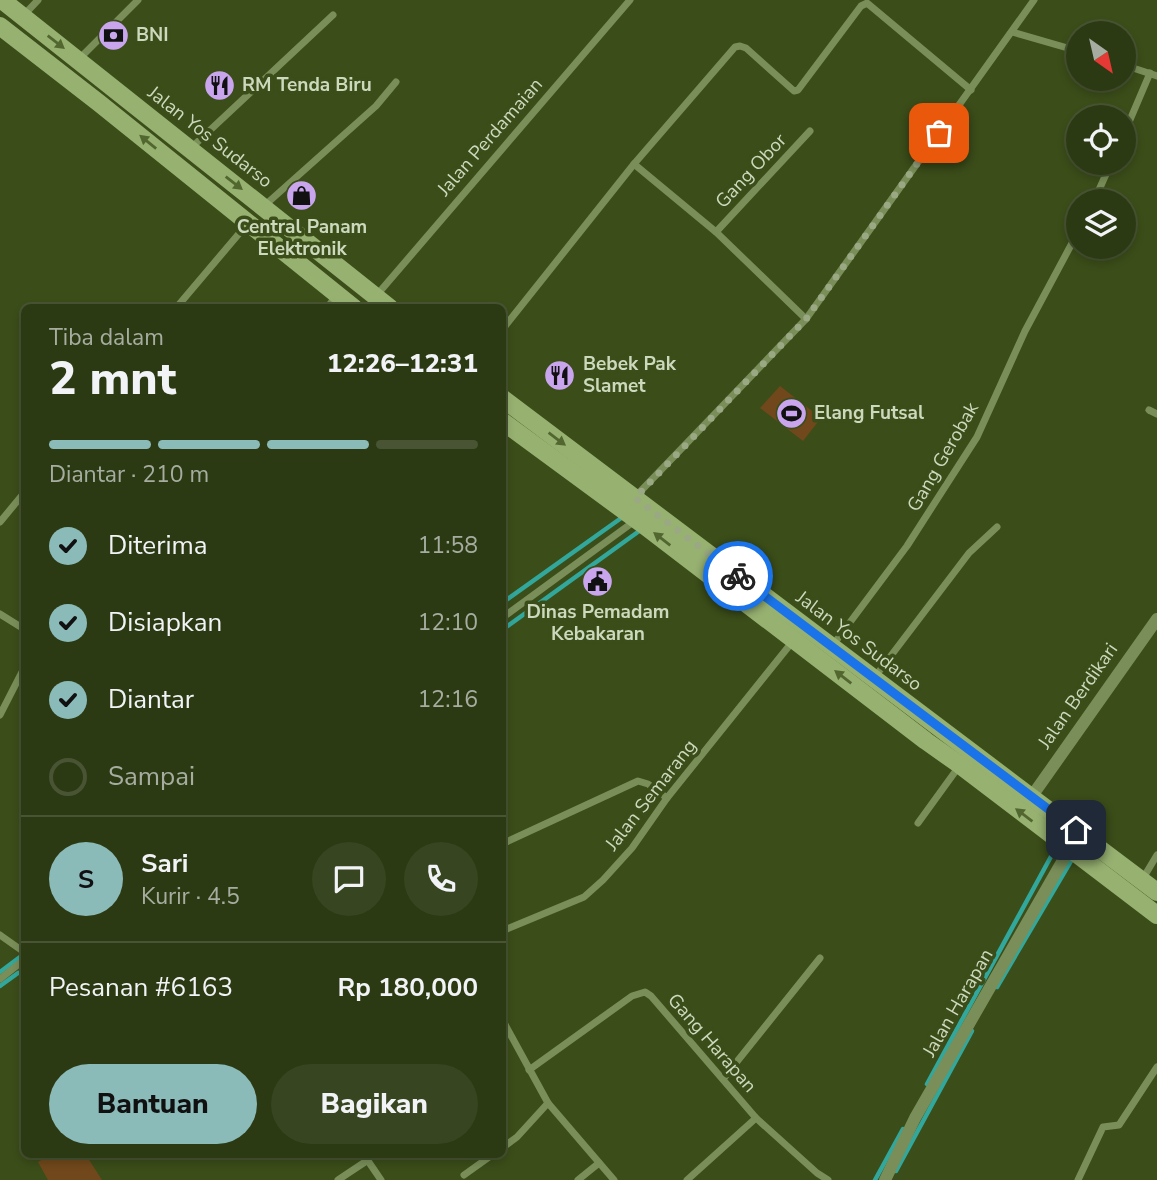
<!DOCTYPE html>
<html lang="id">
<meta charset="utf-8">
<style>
:root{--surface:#2c3a13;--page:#384521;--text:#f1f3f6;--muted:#a6ada0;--line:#485433;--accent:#8bbbb9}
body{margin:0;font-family:"Nunito Sans",sans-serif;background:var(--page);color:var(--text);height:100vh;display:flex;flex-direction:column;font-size:26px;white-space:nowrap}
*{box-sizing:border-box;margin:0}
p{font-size:23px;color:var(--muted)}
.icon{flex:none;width:38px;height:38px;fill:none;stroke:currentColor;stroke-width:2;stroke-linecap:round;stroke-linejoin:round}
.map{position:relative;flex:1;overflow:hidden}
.sheet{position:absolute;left:21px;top:304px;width:485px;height:854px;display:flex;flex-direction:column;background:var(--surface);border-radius:10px;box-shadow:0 4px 10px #0003,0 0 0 2px var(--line)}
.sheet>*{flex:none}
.needle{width:46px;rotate:146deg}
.controls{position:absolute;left:1066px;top:21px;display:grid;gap:14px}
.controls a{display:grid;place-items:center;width:70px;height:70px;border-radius:50%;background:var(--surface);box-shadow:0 4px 10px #0003,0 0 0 2px var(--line);font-size:35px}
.pin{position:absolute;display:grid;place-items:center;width:60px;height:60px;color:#fff;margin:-30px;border-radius:14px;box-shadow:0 4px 10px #0006}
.courier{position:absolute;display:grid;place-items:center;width:70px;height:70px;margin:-35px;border:5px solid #1a73e8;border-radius:50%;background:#fff;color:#222;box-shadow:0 2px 9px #0007}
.head em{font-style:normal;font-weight:800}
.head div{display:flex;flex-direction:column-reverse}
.head{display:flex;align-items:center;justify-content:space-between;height:119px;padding:0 28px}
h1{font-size:46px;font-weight:800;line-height:52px}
.bar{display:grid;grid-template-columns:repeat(4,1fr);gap:10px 7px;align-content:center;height:84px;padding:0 28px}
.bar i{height:9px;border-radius:5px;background:var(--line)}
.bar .active{background:var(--accent)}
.bar p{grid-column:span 4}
.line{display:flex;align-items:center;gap:18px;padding:0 28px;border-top:2px solid var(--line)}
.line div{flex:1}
.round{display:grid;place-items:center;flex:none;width:74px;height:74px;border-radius:37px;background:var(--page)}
ol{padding:0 28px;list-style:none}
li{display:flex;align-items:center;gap:21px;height:77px}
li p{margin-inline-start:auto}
li .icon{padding:7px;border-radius:50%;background:var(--accent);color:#111;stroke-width:4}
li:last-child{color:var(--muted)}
li i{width:38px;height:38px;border:4px solid var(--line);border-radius:50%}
.cta{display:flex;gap:14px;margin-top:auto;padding:14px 28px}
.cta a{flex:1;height:80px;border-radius:42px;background:var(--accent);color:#111;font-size:28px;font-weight:800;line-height:80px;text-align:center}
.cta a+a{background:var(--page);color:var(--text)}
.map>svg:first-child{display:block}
.green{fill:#70481b}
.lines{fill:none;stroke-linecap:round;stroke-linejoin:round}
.stream{stroke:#32a79c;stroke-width:4.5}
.minor{stroke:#798e59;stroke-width:7}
.tertiary{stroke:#798e59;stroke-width:12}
.primary{stroke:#97b171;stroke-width:18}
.oneway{fill:#52662f}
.done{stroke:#9aa884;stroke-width:7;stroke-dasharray:0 12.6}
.route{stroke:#1a73e8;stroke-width:9}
.labels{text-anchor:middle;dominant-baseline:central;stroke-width:7;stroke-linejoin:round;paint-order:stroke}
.poi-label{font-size:19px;font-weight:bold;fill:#cdd9bd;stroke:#3b4d19;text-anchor:start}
.street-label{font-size:19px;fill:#cdd9bd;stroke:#3b4d19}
</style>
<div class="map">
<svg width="1157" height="1180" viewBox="0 0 1157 1180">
<rect width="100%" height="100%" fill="#3b4d19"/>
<g class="green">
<path d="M780,386L821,418L803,441L760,408Z"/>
<path d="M50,1155H86L102,1180H48L38,1162Z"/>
</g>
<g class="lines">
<g class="stream">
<path d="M502,603L624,516"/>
<path d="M502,630L642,529"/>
<path d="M0,972L24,954"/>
<path d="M0,986L18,973"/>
<path d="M997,987L1071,861"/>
<path d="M927,1084L1054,851"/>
<path d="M896,1171L972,1031"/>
<path d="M875,1180L903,1129"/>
</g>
<g class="minor">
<path d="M23,16L38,0"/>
<path d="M1012,32L1078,51"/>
<path d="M79,59L138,0"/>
<path d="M1124,65L1157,76"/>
<path d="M1124,134L1150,73"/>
<path d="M191,148L333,15"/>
<path d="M634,164L716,232L806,319"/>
<path d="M1094,201L1111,163"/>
<path d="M264,206L376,106L396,82"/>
<path d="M716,232L810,131"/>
<path d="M376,296L630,0"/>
<path d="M176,308L248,223"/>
<path d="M327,308L337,295"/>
<path d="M502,330L634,164L735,47L740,46L746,48L794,91L798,90L861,6L867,3L971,90"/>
<path d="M1149,410L1157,414"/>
<path d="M635,497L806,319L1034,0"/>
<path d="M0,522L24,493"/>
<path d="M0,614L24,629"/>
<path d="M502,618L636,520"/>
<path d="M833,645L907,546L977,437L1025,331L1078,232"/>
<path d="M874,678L969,553L997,527"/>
<path d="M0,715L24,668"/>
<path d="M918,823L960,765"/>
<path d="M502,844L638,781L648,784L667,798"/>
<path d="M1142,880L1157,855"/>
<path d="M502,931L584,897L603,880L632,848L667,798L793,641"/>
<path d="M0,935L24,952"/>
<path d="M0,979L24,960"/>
<path d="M502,1019L548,1103L614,1180"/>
<path d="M529,1070L632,996L645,992L651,996L756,1118L817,1173L828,1180"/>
<path d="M723,1079L820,958"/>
<path d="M502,1148L517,1137L548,1103"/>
<path d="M364,1155L381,1180"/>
<path d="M218,1156L219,1155"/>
<path d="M464,1175L492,1155"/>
<path d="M338,1180L368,1160"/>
<path d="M578,1180L599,1163"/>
<path d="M687,1180L756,1118"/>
<path d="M1078,1180L1103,1127L1119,1125L1157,1067"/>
</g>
<g class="tertiary">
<path d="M1032,796L1157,619"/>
<path d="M885,1180L915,1118L1070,848"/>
</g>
<g class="primary">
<path d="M2,0L390,308"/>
<path d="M0,26L99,103L354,308"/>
<path d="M502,398L1157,892"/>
<path d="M502,421L645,526L926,741L960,765L1157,915"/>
</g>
</g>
<defs><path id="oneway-solid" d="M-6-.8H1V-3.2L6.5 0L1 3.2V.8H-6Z" transform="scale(1.75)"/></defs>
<g class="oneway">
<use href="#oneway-solid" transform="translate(56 42) rotate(38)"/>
<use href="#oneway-solid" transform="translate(148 142) rotate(-141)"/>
<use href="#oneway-solid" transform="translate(234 183) rotate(38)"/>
<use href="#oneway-solid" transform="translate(557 439) rotate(37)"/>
<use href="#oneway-solid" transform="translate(662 539) rotate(-142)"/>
<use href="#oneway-solid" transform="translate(843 677) rotate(-142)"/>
<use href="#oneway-solid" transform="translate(1024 815) rotate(-143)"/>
</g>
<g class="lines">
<path class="done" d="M738,576L635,498L806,319L939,133"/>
<path class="route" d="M738,576L1076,830"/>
</g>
<defs>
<symbol id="bank-disc" viewBox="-11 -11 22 22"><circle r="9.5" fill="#c9a5ee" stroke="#3b4d19"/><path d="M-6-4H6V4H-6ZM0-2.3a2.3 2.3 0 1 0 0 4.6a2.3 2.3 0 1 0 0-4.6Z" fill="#111"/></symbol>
<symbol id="restaurant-disc" viewBox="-11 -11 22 22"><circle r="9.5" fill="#c9a5ee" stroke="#3b4d19"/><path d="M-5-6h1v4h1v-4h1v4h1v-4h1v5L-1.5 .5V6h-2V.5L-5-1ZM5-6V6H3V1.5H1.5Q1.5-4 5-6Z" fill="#111"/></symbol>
<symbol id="shop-disc" viewBox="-11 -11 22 22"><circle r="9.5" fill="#c9a5ee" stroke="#3b4d19"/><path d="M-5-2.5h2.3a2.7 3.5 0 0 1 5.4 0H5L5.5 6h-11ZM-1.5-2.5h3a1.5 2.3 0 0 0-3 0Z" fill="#111"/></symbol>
<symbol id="stadium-disc" viewBox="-11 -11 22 22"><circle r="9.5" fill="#c9a5ee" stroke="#3b4d19"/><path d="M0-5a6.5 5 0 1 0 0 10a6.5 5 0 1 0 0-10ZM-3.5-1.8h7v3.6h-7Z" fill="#111"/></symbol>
<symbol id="civic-disc" viewBox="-11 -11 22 22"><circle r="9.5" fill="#c9a5ee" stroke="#3b4d19"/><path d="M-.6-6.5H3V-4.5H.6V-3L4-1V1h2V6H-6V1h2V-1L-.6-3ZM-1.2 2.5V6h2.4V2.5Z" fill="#111"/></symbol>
</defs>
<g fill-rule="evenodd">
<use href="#bank-disc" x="96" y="18" width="35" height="35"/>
<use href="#restaurant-disc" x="202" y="68" width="35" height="35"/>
<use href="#shop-disc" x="284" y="178" width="35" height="35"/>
<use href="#restaurant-disc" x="542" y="358" width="35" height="35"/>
<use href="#stadium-disc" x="774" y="396" width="35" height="35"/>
<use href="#civic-disc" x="580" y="564" width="35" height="35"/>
</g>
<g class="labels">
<g class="poi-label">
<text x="136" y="35">BNI</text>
<text x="242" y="85">RM Tenda Biru</text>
<text x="302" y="227" text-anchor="middle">Central Panam<tspan x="302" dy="22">Elektronik</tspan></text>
<text x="583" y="364">Bebek Pak<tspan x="583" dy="22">Slamet</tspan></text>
<text x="814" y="413">Elang Futsal</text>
<text x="598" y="612" text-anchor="middle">Dinas Pemadam<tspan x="598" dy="22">Kebakaran</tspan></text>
</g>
<g class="street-label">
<text transform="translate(210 137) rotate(38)">Jalan Yos Sudarso</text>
<text transform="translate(490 137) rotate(-49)">Jalan Perdamaian</text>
<text transform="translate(751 171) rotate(-47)">Gang Obor</text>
<text transform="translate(943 457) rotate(-60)">Gang Gerobak</text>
<text transform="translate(859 641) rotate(37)">Jalan Yos Sudarso</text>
<text transform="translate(1078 696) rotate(-55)">Jalan Berdikari</text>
<text transform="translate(651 795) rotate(-52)">Jalan Semarang</text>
<text transform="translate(958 1003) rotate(-60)">Jalan Harapan</text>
<text transform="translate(712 1043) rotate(49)">Gang Harapan</text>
</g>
</g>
</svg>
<div class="controls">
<a><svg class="needle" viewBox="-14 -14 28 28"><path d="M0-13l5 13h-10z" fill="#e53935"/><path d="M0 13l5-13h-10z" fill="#a6ada0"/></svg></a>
<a><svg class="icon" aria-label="locate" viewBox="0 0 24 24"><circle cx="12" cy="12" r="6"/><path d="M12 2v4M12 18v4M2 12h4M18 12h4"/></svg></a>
<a><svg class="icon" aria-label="layers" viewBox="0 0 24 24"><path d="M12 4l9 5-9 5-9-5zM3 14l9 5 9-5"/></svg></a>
</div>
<div class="pin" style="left:939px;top:133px;background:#ea580c"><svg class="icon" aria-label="bag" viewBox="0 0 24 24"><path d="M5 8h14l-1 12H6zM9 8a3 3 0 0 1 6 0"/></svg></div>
<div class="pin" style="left:1076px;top:830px;background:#1f2937"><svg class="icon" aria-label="home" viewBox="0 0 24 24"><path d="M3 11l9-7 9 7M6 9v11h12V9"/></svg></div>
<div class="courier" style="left:738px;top:576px"><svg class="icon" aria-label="bike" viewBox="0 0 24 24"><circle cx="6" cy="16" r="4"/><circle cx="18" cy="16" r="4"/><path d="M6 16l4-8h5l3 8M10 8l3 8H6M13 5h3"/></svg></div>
<section class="sheet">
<div class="head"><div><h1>2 mnt</h1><p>Tiba dalam</p></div><em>12:26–12:31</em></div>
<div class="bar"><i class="active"></i><i class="active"></i><i class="active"></i><i></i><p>Diantar · 210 m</p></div>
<ol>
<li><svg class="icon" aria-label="check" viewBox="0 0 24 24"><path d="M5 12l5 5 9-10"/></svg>Diterima<p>11:58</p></li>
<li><svg class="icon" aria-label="check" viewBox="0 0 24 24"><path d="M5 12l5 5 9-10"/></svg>Disiapkan<p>12:10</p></li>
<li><svg class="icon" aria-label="check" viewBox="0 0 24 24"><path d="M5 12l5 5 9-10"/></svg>Diantar<p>12:16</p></li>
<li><i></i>Sampai</li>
</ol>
<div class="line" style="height:126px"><b class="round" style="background:var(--accent);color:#111">S</b><div><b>Sari</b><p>Kurir · 4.5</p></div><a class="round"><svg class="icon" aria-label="chat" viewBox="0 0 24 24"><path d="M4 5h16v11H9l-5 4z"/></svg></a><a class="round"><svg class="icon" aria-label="phone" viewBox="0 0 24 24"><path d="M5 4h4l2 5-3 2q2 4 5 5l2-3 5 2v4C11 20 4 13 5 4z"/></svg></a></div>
<div class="line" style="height:91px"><div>Pesanan #6163</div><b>Rp 180,000</b></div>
<div class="cta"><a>Bantuan</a><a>Bagikan</a></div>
</section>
</div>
